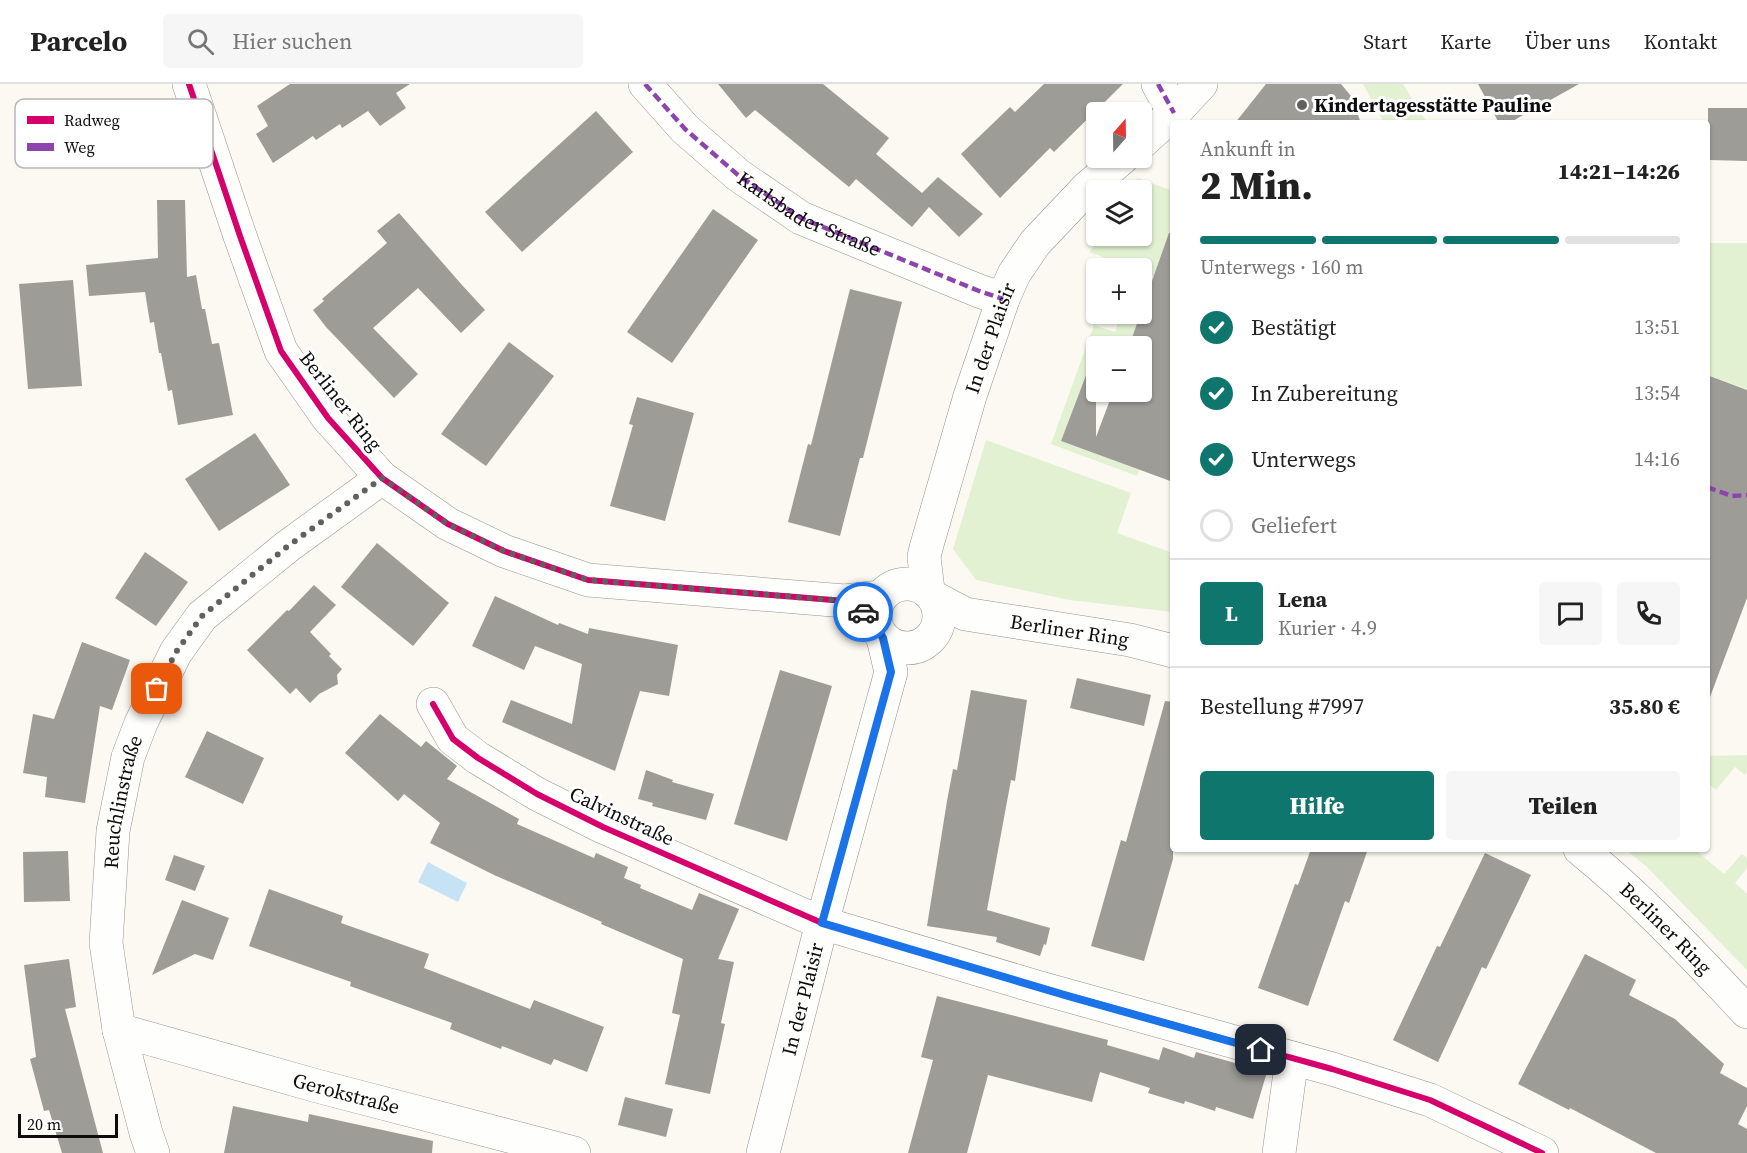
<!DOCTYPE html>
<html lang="de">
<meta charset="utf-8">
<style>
:root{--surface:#fff;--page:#f6f6f6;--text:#222;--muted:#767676;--line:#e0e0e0;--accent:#0f766e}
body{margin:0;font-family:"Source Serif 4",serif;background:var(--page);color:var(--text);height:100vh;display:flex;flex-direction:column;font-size:22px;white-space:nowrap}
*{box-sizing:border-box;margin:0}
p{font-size:20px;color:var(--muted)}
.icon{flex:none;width:33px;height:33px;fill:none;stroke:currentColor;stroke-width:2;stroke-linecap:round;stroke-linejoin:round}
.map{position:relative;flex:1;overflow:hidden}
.details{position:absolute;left:1170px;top:36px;width:540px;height:732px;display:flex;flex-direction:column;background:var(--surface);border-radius:6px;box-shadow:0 2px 4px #0004}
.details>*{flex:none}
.needle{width:39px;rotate:20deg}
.buttons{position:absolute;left:1086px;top:18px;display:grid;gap:12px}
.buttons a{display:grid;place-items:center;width:66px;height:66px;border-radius:6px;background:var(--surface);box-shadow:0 2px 4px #0004;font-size:30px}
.scale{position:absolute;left:18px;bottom:15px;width:100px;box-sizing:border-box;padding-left:6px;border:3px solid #0d0d0d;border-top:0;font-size:16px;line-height:21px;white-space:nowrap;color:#0d0d0d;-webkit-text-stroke:4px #fff;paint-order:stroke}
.pin{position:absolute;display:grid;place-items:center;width:51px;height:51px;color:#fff;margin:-26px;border-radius:12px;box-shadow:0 3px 9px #0006}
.courier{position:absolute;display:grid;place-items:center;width:60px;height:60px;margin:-30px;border:4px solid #1a73e8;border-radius:50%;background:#fff;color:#222;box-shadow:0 2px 8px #0007}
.headline em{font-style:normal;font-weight:800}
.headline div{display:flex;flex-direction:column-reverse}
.headline{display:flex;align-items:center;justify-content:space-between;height:102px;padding:0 30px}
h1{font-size:39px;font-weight:800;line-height:45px}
.bar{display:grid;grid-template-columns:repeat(4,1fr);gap:9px 6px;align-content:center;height:72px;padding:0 30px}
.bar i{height:8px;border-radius:4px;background:var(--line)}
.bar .on{background:var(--accent)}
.bar p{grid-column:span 4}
.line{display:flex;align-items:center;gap:15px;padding:0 30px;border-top:2px solid var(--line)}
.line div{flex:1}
.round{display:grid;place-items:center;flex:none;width:63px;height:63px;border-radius:6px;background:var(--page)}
ol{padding:0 30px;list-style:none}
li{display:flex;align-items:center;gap:18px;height:66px}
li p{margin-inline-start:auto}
li .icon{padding:6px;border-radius:50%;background:var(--accent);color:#fff;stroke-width:4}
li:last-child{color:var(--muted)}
li i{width:33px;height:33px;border:3px solid var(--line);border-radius:50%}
.primary-button{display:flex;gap:12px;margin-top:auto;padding:12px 30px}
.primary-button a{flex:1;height:69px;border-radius:6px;background:var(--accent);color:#fff;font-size:24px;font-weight:800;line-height:69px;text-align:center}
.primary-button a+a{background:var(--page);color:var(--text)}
header{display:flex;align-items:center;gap:36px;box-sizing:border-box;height:84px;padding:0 30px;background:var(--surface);border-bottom:2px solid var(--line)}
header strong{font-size:28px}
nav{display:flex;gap:33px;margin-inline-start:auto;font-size:21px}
.search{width:420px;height:54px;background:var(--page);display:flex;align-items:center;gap:15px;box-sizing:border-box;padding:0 21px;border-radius:6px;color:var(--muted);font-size:22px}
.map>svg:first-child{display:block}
.green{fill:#e2f1d1}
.water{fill:#c6e3f5}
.building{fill:#9e9c97}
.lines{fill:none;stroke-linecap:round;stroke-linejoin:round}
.minor-casing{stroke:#949390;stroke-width:34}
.minor{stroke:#fefefd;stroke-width:33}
.quiet{stroke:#8e44ad;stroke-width:4.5;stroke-dasharray:9 4.5;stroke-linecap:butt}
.cycleway-casing{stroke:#fff;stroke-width:10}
.cycleway{stroke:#d6006c;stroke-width:6}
.done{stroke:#60605d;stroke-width:6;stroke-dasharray:0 10.8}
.route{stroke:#1a73e8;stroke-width:8}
.poi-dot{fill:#60605d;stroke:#fff;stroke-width:2}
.labels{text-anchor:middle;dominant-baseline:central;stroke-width:6;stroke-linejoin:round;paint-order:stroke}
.poi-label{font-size:20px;font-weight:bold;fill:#0d0d0d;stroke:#fff;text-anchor:start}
.street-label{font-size:20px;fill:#0d0d0d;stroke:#fff}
.key{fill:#fff;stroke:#b6b6b6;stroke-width:1.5}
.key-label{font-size:16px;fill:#0d0d0d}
</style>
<header>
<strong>Parcelo</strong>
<div class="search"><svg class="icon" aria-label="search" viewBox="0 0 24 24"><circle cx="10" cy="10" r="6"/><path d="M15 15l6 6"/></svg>Hier suchen</div>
<nav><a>Start</a><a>Karte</a><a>Über uns</a><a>Kontakt</a></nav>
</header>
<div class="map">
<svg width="1747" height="1069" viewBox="0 0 1747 1069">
<rect width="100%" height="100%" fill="#fbf9f1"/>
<g class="green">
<path d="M1363,0H1403L1427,39H1384Z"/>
<path d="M1138,94L1173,107V200L1142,188V184H1133L1089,168L1105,152H1142V106H1123Z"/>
<path d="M1707,159H1747V305L1707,291Z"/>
<path d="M1120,232L1137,238L1129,262H1096V269L1094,268L1061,357L1139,386L1137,392L1051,360L1094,241L1115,248Z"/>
<path d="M986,356L1131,409L1117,449L1173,469V528L1069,516L976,496L953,465Z"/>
<path d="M1747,671V688L1745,691L1735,683L1716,706L1707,698V672Z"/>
<path d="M1625,765H1694L1724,790L1742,770L1747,774V784L1735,799L1747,810V886L1647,783Z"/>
</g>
<path class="water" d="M428,778L467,799L458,818L418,798Z"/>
<g class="building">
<path d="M290,0H410L396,9L406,24L380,42L368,27L342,44L340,40L316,56L313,52L273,79L256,50L268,42L257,22Z"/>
<path d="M718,0H823L889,54L876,70L922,109L938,93L983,130L959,153L929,123L912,143L856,95L849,103L755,26L746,34Z"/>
<path d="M1044,0H1123L1054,68L1050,64L1000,114L961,70L1010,23L1015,28Z"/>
<path d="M1266,0H1341L1351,12L1361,39H1235Z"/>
<path d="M1478,0H1579L1509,39H1499Z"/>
<path d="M1708,24H1747V77L1708,76Z"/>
<path d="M596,27L633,68L522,168L485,128Z"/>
<path d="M157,116H185L187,193L196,191L202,225H205L212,260L219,259L233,331L178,341L172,306L168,307L161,269H159L154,238L150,239L145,208L89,212L86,181L158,174Z"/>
<path d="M713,125L758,156L672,279L627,248Z"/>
<path d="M399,129L462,201L485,226L461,249L418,204L373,244L418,290L394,314L326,243L313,226L324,217L322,215L387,159L377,147Z"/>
<path d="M1169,149H1173V398L1061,357L1094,270H1096V353L1113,308H1142V262H1129Z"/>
<path d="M73,196L82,302L28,305L19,200Z"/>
<path d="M850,205L902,218L863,374H860L840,452L788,438L808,360L811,361Z"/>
<path d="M509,258L554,292L486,382L441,350Z"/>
<path d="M1707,291L1747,306V514L1710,613H1707Z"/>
<path d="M637,313L694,329L665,437L610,422L633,341L629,340Z"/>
<path d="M255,349L290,401L219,447L185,395Z"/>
<path d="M377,459L449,519L413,562L341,503Z"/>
<path d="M145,468L188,498L156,542L115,514Z"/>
<path d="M314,501L336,521L310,548L331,570L329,572L342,585L337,591L338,600L319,610L310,619L296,604L290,610L247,566L287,526L289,527Z"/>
<path d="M495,512L558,541L559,539L588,550L589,544L678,561L669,612L640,607L615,687L502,638L511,616L572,640L582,580L535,562L524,586L472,562Z"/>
<path d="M82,558L130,576L112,626L100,622L85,719L45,713L47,693L23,689L33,630L54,635Z"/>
<path d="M780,586L832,602L787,757L734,740Z"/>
<path d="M1077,594L1151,611L1144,642L1070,624Z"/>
<path d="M971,606L1027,616L1015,697L1011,696L987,826L1050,844L1046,861L1044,860L1040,872L996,858L997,853L927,842L947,717L953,685L957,686Z"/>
<path d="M1165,617L1173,618V775L1144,877L1091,862L1121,756L1126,758Z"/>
<path d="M380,630L421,663L426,657L457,682L447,695L519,735L517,740L594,774L596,769L628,783L624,794L641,801L640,804L692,826L699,809L739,825L718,875L734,878L721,939L725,940L710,1010L665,1000L680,931L672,929L683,875L601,840L602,838L494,791L430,759L440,739L404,710L398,717L345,669Z"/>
<path d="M207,647L264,674L243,720L185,693Z"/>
<path d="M646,686L673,696L672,698L714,710L706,736L652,722L653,719L638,715Z"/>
<path d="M1311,765H1368L1349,819L1345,817L1308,922L1258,904L1295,800L1298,801Z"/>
<path d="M68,767L70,817L24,818L23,768Z"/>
<path d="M1485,769L1531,791L1486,885L1482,883L1438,978L1393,956L1437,862L1440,863Z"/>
<path d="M174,771L205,782L195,807L165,796Z"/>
<path d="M269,805L343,832L341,839L429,870L424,884L530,925L534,916L604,943L587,988L554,975L551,981L502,962L501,965L450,945L452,939L350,902L351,898L249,862Z"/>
<path d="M182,816L229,834L213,876L195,870L152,891Z"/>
<path d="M1585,870L1636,896L1629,911L1675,935L1724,980L1720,989L1747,1004V1022L1738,1040L1747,1045V1069H1656L1570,1024L1569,1026L1518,1000Z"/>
<path d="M69,875L76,923L65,925L103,1069H62L49,1026L44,1027L30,975L36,973L24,881Z"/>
<path d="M937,912L1108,956L1107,961L1159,976L1163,963L1194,974L1196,968L1267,988L1253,1035L1216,1023L1215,1027L1185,1017L1184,1020L1148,1009L1150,1004L1100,988L1092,1018L988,991L967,1069H908L933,976L921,973Z"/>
<path d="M625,1013L673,1025L666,1053L618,1041Z"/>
<path d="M233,1022L308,1038L309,1030L433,1057L432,1069H224Z"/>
</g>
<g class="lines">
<defs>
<g id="minor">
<path d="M189,0L240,152L281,267L328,334L382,394L448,440L504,467L588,496L845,517L880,513"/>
<path id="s1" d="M645,0L685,45L738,91L801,134L979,207L1003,215"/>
<path d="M1158,0L1174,29"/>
<path d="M1142,58L1174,29L1201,0"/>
<circle cx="907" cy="532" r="32"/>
<path id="s2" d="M928,506L924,473L926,464L970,312L1003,215L1014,190L1035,159L1087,104L1122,74"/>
<path id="s3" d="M935,514L965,530L1130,556L1173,567"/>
<path d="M433,620L453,655L478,674L537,710L603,743L822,839L1037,903L1332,985L1430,1016L1542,1069"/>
<path id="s4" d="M1580,765C1641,814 1694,872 1747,928"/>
<path id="s5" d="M119,946L317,1002L574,1069"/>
<path id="s6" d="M153,1069L146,1049L119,946L106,859L113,747L128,673L141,639L176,568L202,532L288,462L382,394"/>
<path id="s7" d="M763,1069L822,839L891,588L883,554"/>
<path d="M1279,1069L1292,974"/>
</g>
</defs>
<use href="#minor" class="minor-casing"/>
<use href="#minor" class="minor"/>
<g class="quiet">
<path d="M645,0L685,45L738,91L801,134L979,207L1003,215"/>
<path d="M1158,0L1174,29"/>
<path d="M1707,403L1732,412L1747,411"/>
</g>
<defs>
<g id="cycleway">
<path d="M189,0L240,152L281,267L328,334L382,394L448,440L504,467L588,496L845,517L880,513"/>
<path d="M433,620L453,655L478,674L537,710L603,743L822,839L1037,903L1332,985L1430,1016L1542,1069"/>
</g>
</defs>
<use href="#cycleway" class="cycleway-casing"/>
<use href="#cycleway" class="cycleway"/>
</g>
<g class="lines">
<path class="done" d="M157,605L176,568L202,532L288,462L382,394L448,440L504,467L588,496L845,517L863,528"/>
<path class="route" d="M863,528L874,534L877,544L883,554L891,588L822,839L1068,912L1261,966"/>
</g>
<circle class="poi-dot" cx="1302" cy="21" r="6"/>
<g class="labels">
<g class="poi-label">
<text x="1314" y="21">Kindertagesstätte Pauline</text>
</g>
<g class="street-label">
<text stroke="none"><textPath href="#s1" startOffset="212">Karlsbader Straße</textPath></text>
<text stroke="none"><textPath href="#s2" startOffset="262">In der Plaisir</textPath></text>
<text transform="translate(341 317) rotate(52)">Berliner Ring</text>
<text stroke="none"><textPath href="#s3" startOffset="140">Berliner Ring</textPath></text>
<text stroke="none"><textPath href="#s6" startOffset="358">Reuchlinstraße</textPath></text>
<text transform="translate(622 732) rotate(25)">Calvinstraße</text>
<text stroke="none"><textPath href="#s4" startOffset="117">Berliner Ring</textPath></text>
<text stroke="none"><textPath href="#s7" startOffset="159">In der Plaisir</textPath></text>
<text stroke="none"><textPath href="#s5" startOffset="236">Gerokstraße</textPath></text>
</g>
</g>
<rect x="15" y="15" width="198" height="69" rx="9" class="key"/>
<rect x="27" y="32" width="27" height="8" fill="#d6006c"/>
<rect x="27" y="59" width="27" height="8" fill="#8e44ad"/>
<g class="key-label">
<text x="64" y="42">Radweg</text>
<text x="64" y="69">Weg</text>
</g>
</svg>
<div class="buttons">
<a><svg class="needle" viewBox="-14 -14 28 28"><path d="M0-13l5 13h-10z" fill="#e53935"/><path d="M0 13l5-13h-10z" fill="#767676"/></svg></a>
<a><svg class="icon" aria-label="layers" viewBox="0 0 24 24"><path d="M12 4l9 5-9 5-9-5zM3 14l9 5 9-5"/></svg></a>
<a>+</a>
<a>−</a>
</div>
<div class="scale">20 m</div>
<div class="pin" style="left:157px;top:605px;background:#ea580c"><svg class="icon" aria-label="bag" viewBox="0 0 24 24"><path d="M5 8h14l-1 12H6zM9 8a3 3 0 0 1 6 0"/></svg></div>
<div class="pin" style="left:1261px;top:966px;background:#1f2937"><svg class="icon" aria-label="home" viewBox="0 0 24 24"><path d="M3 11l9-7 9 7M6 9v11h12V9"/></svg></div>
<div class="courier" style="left:863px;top:528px"><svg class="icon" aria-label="car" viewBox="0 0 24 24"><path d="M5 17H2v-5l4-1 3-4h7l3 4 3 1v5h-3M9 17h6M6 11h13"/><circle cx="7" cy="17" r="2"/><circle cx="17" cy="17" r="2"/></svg></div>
<section class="details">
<div class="headline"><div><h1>2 Min.</h1><p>Ankunft in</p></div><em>14:21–14:26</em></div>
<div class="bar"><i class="on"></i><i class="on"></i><i class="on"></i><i></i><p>Unterwegs · 160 m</p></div>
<ol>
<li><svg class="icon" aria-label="check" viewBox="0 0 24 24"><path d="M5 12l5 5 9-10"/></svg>Bestätigt<p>13:51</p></li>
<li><svg class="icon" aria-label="check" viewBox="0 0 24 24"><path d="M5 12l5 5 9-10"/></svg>In Zubereitung<p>13:54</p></li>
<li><svg class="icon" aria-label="check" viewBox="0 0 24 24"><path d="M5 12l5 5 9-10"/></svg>Unterwegs<p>14:16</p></li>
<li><i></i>Geliefert</li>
</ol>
<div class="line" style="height:108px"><b class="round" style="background:var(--accent);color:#fff">L</b><div><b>Lena</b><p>Kurier · 4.9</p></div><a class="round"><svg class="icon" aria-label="chat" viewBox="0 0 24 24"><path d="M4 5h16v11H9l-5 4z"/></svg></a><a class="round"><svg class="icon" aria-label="phone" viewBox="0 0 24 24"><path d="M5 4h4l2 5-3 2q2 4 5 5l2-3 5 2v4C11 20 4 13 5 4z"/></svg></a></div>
<div class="line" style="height:78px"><div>Bestellung #7997</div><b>35.80 €</b></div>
<div class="primary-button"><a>Hilfe</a><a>Teilen</a></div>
</section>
</div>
